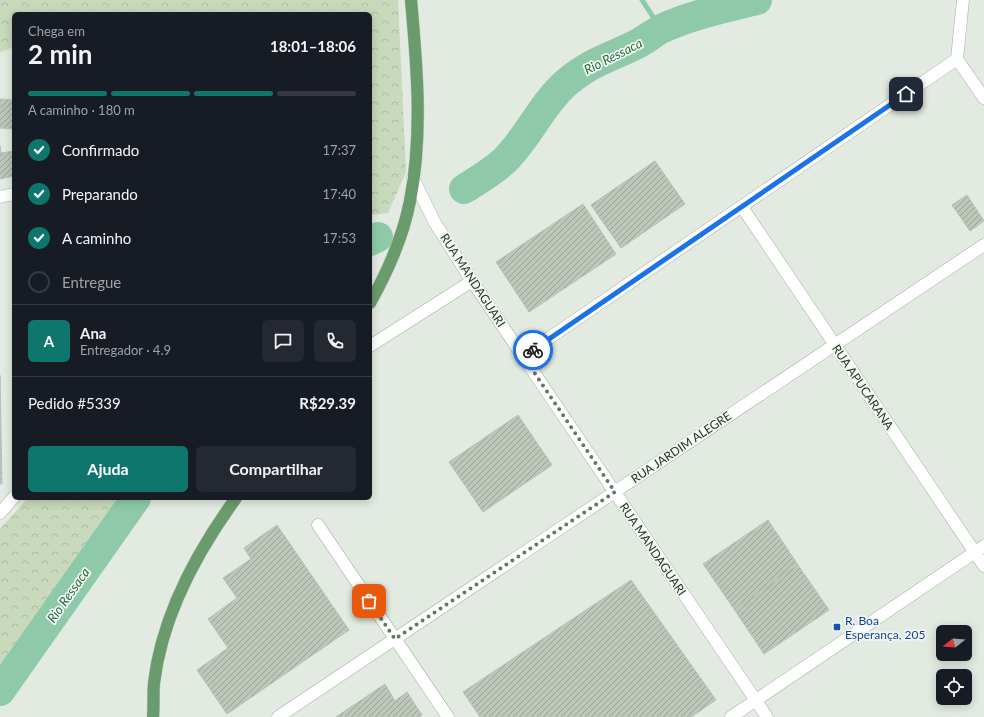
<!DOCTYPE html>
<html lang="pt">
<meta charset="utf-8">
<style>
:root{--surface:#171b24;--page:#242831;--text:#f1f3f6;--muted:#9ea1a6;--line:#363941;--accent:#0f766e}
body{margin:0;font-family:Lato,sans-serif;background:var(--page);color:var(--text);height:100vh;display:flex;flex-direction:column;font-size:15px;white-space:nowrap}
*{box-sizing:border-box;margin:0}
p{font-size:13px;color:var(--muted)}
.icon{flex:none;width:22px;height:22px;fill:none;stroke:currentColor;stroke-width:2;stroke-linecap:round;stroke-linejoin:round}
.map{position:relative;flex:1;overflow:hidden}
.panel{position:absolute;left:12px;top:12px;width:360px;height:488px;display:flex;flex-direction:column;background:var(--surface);border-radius:6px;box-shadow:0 2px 10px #0003}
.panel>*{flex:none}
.needle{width:26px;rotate:253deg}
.controls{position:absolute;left:936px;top:625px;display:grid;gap:8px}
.controls a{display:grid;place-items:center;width:36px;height:36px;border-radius:6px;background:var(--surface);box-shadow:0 2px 10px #0003;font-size:20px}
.pin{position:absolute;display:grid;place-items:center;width:34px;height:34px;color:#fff;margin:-17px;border-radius:8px;box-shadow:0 2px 6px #0006}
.courier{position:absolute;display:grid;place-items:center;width:40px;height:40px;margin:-20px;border:3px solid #1a73e8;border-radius:50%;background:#fff;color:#222;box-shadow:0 1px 5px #0007}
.summary em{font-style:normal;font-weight:700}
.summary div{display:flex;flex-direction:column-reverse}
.summary{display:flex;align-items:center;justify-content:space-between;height:68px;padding:0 16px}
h1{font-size:26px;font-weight:700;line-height:30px}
.bar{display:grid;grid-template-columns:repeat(4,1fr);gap:6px 4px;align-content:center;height:48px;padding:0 16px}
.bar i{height:5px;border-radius:3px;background:var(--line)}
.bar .current{background:var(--accent)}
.bar p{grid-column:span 4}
.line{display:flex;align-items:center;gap:10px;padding:0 16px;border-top:1px solid var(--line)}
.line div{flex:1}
.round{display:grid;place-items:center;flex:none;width:42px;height:42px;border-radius:6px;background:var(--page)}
ol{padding:0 16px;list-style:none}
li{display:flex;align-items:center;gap:12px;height:44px}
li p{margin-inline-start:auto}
li .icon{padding:4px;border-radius:50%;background:var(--accent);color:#fff;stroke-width:4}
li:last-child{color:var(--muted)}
li i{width:22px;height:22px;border:2px solid var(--line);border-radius:50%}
.primary-button{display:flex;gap:8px;margin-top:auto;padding:8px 16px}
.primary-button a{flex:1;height:46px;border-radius:6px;background:var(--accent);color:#fff;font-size:16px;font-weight:700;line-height:46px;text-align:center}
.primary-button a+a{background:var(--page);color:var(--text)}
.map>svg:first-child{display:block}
.forest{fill:url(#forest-crowns)}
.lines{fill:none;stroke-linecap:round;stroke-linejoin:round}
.stream{stroke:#8ecaaa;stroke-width:5}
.river{stroke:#8ecaaa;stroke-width:30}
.building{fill:url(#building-hatch);stroke:#b6c3b4}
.minor-casing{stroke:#a5b1a5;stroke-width:13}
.major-casing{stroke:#c1c8c2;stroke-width:13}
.minor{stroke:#fff;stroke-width:12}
.major{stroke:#6a9b6d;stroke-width:12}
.done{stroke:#676;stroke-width:4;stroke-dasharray:0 7.2}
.route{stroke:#1a73e8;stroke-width:5}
.transit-dot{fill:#1a4fb4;stroke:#f2f7f1;stroke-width:1.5}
.labels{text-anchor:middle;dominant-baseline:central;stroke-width:3.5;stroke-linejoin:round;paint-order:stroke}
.street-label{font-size:12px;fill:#233924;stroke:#f2f7f1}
.transit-label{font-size:12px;fill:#164399;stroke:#f2f7f1;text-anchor:start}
.water-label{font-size:13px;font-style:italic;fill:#246e47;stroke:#f2f7f1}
</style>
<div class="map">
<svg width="984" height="717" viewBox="0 0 984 717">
<defs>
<pattern id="forest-crowns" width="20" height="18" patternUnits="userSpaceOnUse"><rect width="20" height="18" fill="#c8d9bc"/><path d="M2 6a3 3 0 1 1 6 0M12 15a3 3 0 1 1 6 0" fill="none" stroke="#acbba1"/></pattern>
<pattern id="building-hatch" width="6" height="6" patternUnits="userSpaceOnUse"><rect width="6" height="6" fill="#bcc7ba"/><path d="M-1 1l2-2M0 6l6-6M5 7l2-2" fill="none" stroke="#98a397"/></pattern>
</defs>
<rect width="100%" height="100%" fill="#e2eae1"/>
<g class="forest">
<path d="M0,0H398L406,172L388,213L370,215V14H14V47L0,52Z"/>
<path d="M28,498H126L0,678V529Z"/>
</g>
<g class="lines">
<path class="stream" d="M642,0L661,29"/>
<g class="river">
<path d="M464,189C478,180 492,172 504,161C528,138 541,105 566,83C589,63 609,58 635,45C644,41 652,34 661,29C691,15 725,8 757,0"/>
<path d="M370,241L378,237"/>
<path d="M0,691L136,498"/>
</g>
</g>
<g class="building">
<path d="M0,99L14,100V129L0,128Z"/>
<path d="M0,146L1,153L14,151V176L0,179Z"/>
<path d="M655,161L685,204L621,248L591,205Z"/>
<path d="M967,195L984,221L970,231L952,205Z"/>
<path d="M583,204L616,254L529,312L496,262Z"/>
<path d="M0,375L2,484H0Z"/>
<path d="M518,415L552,465L483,512L449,462Z"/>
<path d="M768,520L798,565L734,609L703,564Z"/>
<path d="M277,525L349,630L227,714L197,670L228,648L208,619L237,598L223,578L251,559L244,548Z"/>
<path d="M798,565L829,610L764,654L734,609Z"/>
<path d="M631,580L716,700L691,717H480L463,692Z"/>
<path d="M385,684L395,701L407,692L422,715L419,717H336Z"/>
</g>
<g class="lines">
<defs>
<g id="minor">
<path d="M963,0L957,59L984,98"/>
<path d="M413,178L435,223L472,281L767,717"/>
<path d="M0,197L14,194"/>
<path d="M742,207L984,566"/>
<path d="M370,346L472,281"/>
<path d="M523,356L957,59"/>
<path d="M0,513L14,497"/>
<path d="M318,525L448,717"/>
<path d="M278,717L984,245"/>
<path d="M731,717L984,546"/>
</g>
<g id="major">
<path d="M370,303C388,271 403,237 410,201C423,135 417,66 411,0"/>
<path d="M153,717C154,706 153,694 154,683C162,615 196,553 236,498"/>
</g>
</defs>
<use href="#minor" class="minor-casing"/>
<use href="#major" class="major-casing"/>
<use href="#minor" class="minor"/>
<use href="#major" class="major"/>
</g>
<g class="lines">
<path class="done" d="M369,601L395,639L615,492L523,356L533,350"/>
<path class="route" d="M533,350L906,94"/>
</g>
<rect class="transit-dot" x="833" y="623" width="8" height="8" rx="2"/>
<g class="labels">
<g class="street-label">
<text transform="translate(473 280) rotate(57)">RUA MANDAGUARI</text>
<text transform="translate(863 387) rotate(56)">RUA APUCARANA</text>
<text transform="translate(681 447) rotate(-34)">RUA JARDIM ALEGRE</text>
<text transform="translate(653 549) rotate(56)">RUA MANDAGUARI</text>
</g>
<g class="transit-label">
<text x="845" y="620">R. Boa<tspan x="845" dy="14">Esperança, 205</tspan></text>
</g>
<g class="water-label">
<text transform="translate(613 56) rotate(-27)">Rio Ressaca</text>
<text transform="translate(68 595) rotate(-55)">Rio Ressaca</text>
</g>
</g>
</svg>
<div class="controls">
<a><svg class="needle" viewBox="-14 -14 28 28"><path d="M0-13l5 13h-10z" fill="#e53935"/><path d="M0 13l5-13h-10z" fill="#9ea1a6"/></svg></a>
<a><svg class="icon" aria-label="locate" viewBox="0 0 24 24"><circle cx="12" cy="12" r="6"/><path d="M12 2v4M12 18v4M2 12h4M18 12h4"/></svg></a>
</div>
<div class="pin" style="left:369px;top:601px;background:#ea580c"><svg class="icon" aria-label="bag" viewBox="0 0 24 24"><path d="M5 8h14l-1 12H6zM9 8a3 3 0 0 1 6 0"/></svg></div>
<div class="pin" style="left:906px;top:94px;background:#1f2937"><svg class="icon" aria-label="home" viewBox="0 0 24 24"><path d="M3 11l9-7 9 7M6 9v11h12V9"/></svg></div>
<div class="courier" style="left:533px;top:350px"><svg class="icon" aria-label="bike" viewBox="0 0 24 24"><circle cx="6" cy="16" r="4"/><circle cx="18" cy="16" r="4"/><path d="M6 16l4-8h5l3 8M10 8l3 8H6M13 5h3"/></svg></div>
<section class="panel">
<div class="summary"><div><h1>2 min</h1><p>Chega em</p></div><em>18:01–18:06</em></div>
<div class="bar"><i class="current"></i><i class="current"></i><i class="current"></i><i></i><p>A caminho · 180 m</p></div>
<ol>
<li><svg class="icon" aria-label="check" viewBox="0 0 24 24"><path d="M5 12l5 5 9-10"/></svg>Confirmado<p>17:37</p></li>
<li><svg class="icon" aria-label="check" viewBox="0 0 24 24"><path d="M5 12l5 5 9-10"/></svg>Preparando<p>17:40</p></li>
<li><svg class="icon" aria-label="check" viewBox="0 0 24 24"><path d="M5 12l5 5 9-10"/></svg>A caminho<p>17:53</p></li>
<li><i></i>Entregue</li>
</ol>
<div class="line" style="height:72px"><b class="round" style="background:var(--accent);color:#fff">A</b><div><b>Ana</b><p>Entregador · 4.9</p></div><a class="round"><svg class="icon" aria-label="chat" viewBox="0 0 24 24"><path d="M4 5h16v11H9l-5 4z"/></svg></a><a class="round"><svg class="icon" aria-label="phone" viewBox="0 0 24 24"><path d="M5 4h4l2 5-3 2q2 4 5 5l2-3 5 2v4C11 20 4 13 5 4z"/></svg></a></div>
<div class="line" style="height:52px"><div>Pedido #5339</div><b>R$29.39</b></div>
<div class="primary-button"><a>Ajuda</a><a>Compartilhar</a></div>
</section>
</div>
